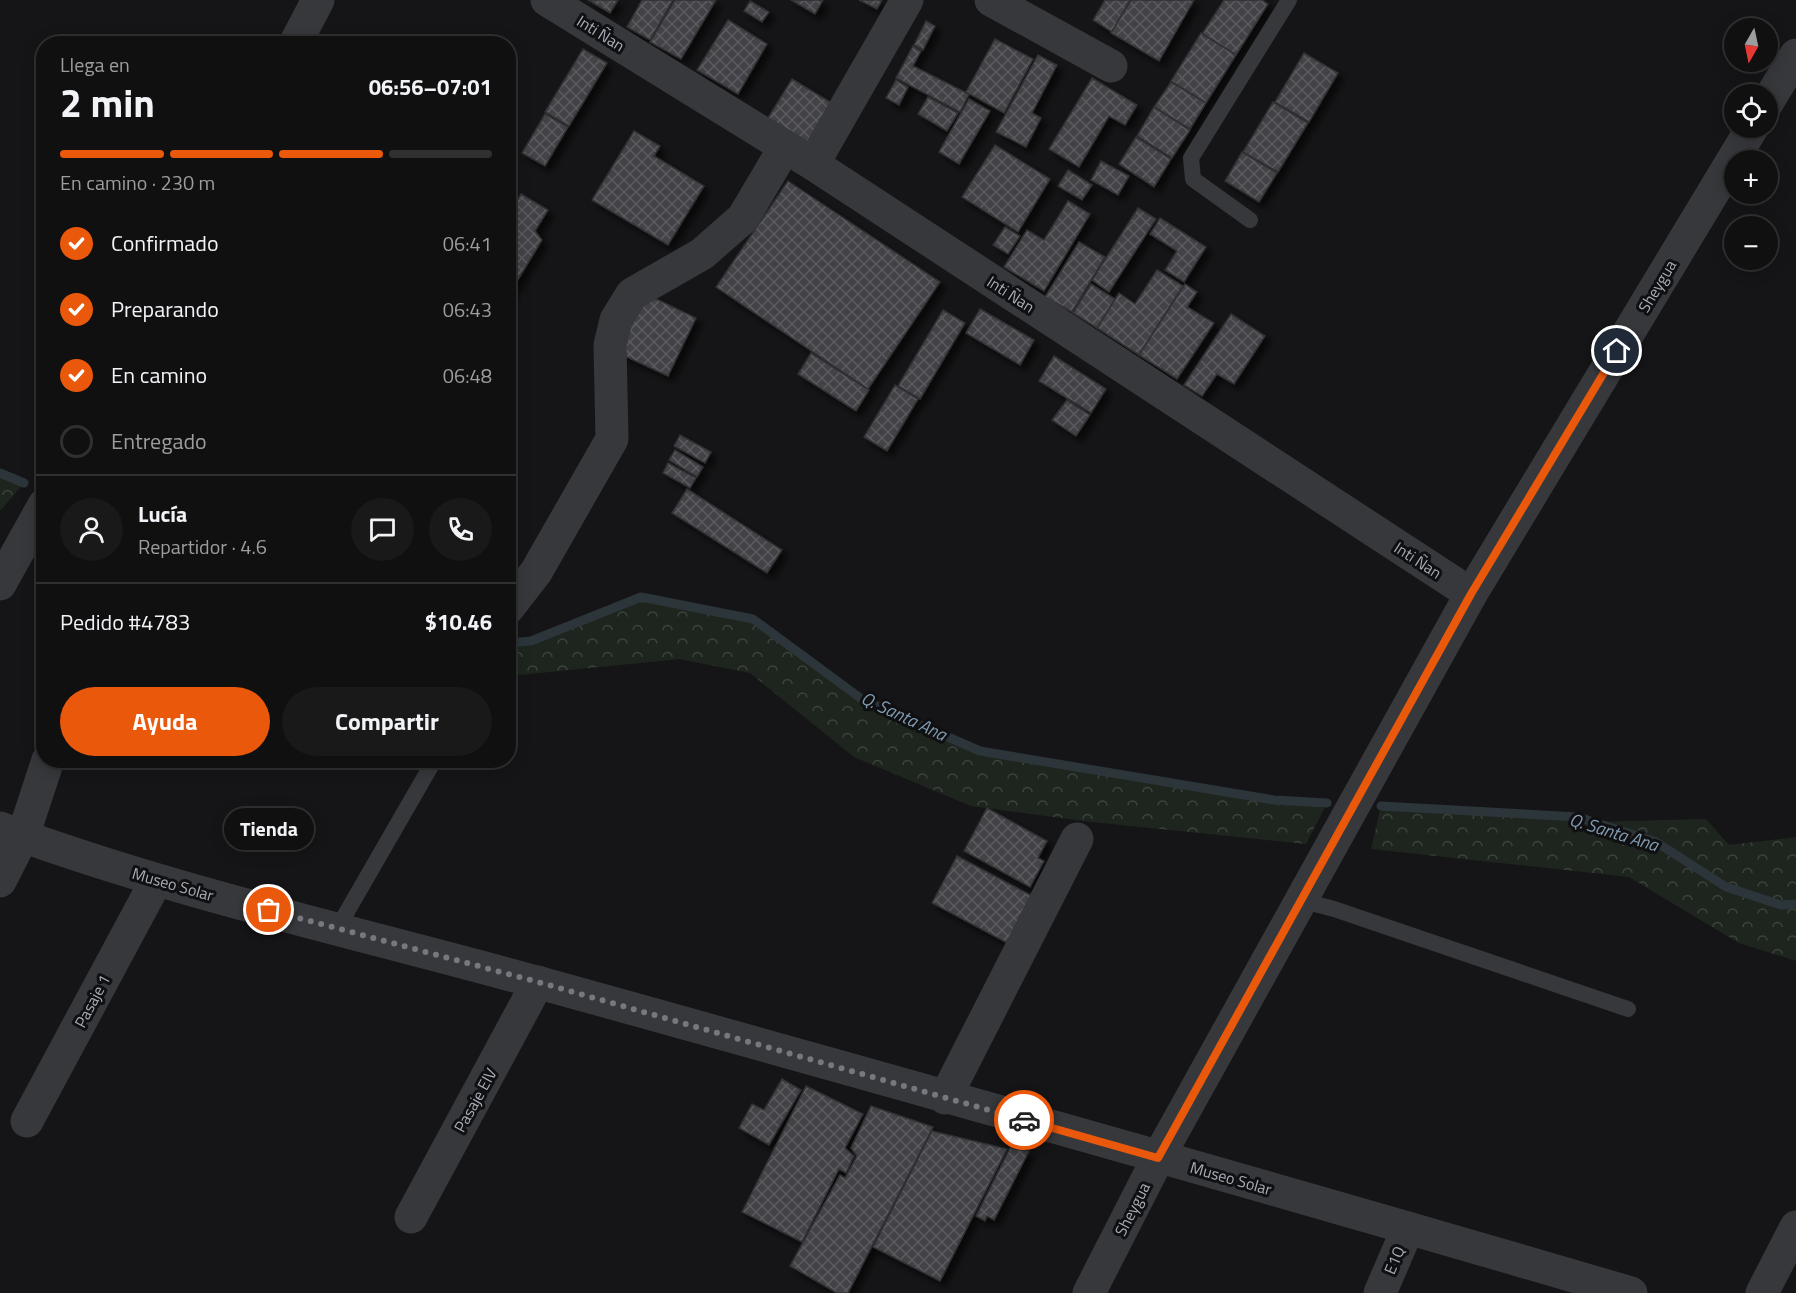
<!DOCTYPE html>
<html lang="es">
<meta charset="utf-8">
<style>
:root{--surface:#101011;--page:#19191a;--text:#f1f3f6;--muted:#9c9d9f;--line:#303031;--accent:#ea580c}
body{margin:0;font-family:"Titillium Web",sans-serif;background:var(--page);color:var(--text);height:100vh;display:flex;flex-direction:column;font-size:22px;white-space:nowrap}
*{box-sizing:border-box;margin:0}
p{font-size:20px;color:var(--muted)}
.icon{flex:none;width:33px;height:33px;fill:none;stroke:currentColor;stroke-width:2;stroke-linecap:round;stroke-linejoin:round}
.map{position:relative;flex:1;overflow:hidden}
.details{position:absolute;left:36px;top:36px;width:480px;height:732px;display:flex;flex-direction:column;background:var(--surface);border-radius:24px;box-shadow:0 3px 15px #0003,0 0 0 2px var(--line)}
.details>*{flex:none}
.needle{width:39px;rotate:189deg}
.tools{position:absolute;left:1724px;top:18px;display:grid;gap:12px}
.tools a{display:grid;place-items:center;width:54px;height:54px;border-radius:50%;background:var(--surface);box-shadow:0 3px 15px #0003,0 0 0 2px var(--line);font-size:30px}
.pin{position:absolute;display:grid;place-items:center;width:51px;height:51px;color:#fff;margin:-26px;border:3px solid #fff;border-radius:50%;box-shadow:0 2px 6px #0007}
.courier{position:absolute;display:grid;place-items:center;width:60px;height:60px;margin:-30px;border:4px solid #ea580c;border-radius:50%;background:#fff;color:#222;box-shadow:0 2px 8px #0007}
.bubble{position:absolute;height:42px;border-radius:21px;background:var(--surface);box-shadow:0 3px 15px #0003,0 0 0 2px var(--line);font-size:20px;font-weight:700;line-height:42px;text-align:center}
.head em{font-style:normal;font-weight:700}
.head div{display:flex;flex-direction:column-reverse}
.head{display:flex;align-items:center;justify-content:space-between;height:102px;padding:0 24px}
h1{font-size:39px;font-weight:700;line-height:45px}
.bar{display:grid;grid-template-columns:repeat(4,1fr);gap:9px 6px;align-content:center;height:72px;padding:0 24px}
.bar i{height:8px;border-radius:4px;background:var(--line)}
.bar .active{background:var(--accent)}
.bar p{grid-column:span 4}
.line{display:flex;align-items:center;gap:15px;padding:0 24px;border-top:2px solid var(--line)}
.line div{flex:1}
.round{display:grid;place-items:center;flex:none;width:63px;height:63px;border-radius:32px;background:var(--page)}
ol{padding:0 24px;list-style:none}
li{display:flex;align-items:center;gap:18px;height:66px}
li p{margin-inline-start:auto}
li .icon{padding:6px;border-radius:50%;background:var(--accent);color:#fff;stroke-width:4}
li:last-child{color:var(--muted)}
li i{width:33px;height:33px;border:3px solid var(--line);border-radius:50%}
.action{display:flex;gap:12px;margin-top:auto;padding:12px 24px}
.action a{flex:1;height:69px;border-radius:36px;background:var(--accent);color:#fff;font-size:24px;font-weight:700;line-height:69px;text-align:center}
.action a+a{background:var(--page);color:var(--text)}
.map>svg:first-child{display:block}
.forest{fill:url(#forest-crowns)}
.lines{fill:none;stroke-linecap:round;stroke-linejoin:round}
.stream{stroke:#2c353a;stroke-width:9}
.building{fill:url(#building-cross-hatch);stroke:#303033;stroke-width:1.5;filter:url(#shadow)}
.service{stroke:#37383c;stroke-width:16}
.minor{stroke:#37383c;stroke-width:33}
.done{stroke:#75787f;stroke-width:6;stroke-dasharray:0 10.8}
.route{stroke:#ea580c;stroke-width:8}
.labels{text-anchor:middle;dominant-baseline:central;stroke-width:6;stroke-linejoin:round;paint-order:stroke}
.street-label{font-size:16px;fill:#a8adb7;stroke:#101012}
.water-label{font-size:18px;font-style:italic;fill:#819bb0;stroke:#101012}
</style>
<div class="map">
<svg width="1796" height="1293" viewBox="0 0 1796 1293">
<defs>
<pattern id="forest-crowns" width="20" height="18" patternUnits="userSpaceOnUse" patternTransform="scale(1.5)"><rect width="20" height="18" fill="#1e251e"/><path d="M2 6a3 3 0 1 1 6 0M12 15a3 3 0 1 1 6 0" fill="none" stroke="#3c423c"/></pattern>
<pattern id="building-cross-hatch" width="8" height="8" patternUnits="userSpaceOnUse" patternTransform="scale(1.5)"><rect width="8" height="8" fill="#424347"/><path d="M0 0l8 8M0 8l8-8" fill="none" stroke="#5a5b5f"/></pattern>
<filter id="shadow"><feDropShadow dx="5.5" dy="5.5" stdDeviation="3" flood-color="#0009"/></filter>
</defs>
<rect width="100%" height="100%" fill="#151517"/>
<g class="forest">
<path d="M0,473L24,483L1,510H0Z"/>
<path d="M641,597L753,619L863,700L980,751L1274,800L1327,803L1306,844L1092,822L971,806L854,757L750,673L680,659L509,676V639L531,641Z"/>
<path d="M1381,806L1591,822L1706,819L1729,845L1796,837V961L1739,943L1629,877L1371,849Z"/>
</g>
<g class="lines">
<g class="stream">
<path d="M0,473L24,483"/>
<path d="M508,643L531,641L641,597L753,619L863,700L980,751L1274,800L1327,803"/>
<path d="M1381,806L1578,817L1656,842L1726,887L1781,905L1796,904"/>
</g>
</g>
<g class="building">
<path d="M588,0H618L610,13Z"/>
<path d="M642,0H673L650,40L627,27Z"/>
<path d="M675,0H716L681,59L650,42Z"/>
<path d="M791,0H823L815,14Z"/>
<path d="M859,0H882L877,9Z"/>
<path d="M1105,0H1130L1112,32L1093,20Z"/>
<path d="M1194,0L1159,61L1111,33L1131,0Z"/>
<path d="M1224,0H1262L1268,4L1236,55L1202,34Z"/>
<path d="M750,1L769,12L762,22L744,11Z"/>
<path d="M728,20L767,44L738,94L697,70Z"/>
<path d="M926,21L935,26L923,50L914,45Z"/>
<path d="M1201,33L1236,55L1206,103L1171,81Z"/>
<path d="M995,39L1033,59L1004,113L966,92Z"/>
<path d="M913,46L921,51L913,66L969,94L960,112L896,78Z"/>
<path d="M583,49L607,63L569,126L545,112Z"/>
<path d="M1304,53L1338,73L1309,122L1275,102Z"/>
<path d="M1038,55L1057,65L1032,113L1041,118L1026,147L996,132Z"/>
<path d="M1092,78L1137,105L1125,125L1109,116L1079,167L1049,149Z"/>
<path d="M792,79L840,108L816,147L768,118Z"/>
<path d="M896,80L908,87L899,105L886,98Z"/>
<path d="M1171,82L1206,103L1190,129L1154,107Z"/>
<path d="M928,97L958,113L947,131L918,114Z"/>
<path d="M969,99L990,111L959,164L939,152Z"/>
<path d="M1273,102L1308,123L1278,172L1243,152Z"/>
<path d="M1154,107L1190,130L1172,158L1137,136Z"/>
<path d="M545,114L568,127L545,166L522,153Z"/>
<path d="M634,131L660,146L654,156L704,186L668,245L592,200Z"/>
<path d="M1136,137L1171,159L1154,187L1119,164Z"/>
<path d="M995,145L1050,179L1018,232L962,197Z"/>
<path d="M1242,152L1277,173L1259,202L1225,181Z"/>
<path d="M1101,161L1129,176L1118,195L1091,180Z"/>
<path d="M1068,170L1092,185L1082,200L1058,186Z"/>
<path d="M788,181L940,282L868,389L716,287Z"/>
<path d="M521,194L548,210L535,231L542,240L508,296V215Z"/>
<path d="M1068,201L1090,214L1044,291L1004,267L1027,230L1044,240Z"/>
<path d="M1138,208L1156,219L1109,292L1092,280Z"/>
<path d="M1160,218L1206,247L1184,282L1165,270L1177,251L1150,234Z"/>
<path d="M1005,227L1020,236L1008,254L993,245Z"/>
<path d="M1079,242L1105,257L1072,312L1045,297Z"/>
<path d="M1157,270L1183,286L1139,355L1097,328L1119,293L1135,304Z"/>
<path d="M1091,284L1115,299L1097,328L1073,313Z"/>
<path d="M1185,284L1197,292L1187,307L1214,323L1177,379L1139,355Z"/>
<path d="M646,294L696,318L668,376L618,353Z"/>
<path d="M980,309L1034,340L1020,365L966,333Z"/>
<path d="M943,310L965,323L920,399L898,386Z"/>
<path d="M1231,314L1265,336L1234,384L1217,374L1202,396L1184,385Z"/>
<path d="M811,353L869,390L856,411L798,374Z"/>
<path d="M1054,356L1106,389L1091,413L1039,381Z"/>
<path d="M895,385L918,399L887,451L864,437Z"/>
<path d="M1067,400L1090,415L1076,436L1052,420Z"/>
<path d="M680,435L711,452L705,463L674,446Z"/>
<path d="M675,450L703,467L697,477L669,460Z"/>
<path d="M668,463L696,478L690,488L663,473Z"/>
<path d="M687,489L782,550L767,573L672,513Z"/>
<path d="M987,808L1047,841L1038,858L1044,861L1030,887L964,851Z"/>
<path d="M957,856L1038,899L1013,946L932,903Z"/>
<path d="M782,1079L801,1090L769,1145L739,1128L752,1104L764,1110Z"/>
<path d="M806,1086L863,1114L845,1148L854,1156L846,1173L839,1169L802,1242L742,1212Z"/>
<path d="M871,1106L933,1127L848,1293H837L790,1266L840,1175L845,1178L857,1156L851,1148Z"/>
<path d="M932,1131L1007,1149L940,1281L873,1247Z"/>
<path d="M1010,1148L1029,1151L994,1220L987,1216L985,1221L976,1216Z"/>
</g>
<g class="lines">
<g class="service">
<path d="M1250,220L1193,179L1191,158L1289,0"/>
<path d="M1300,900L1334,909L1628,1009"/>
<path d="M337,929L431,766"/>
</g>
<g class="minor">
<path d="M547,0L813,164L1471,594"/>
<path d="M991,0L1111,66"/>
<path d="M295,44L318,0"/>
<path d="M1767,103L1796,55"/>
<path d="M813,164L907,0"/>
<path d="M0,584L44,505"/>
<path d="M508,608L536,572L612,439L610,345L616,320L632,294L702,254L743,218L785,147"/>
<path d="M0,828C176,893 360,933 540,983C904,1084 1268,1186 1631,1293"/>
<path d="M0,881L23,836L48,760"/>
<path d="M945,1098L1077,839"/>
<path d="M27,1121L156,881"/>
<path d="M411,1217L538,982"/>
<path d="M1089,1293L1158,1158L1471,594L1752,128"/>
<path d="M1380,1293L1408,1228"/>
<path d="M1762,1293L1796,1227"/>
</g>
</g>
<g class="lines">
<path class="done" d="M269,910L538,982L1024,1120"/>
<path class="route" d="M1024,1120L1158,1158L1471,594L1617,351"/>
</g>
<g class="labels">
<g class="street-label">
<text transform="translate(601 33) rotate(32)">Inti Ñan</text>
<text transform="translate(1657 286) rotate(-59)">Sheygua</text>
<text transform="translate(1011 294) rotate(33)">Inti Ñan</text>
<text transform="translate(1418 560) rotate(33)">Inti Ñan</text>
<text transform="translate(173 884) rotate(16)">Museo Solar</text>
<text transform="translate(92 1001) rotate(-62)">Pasaje 1</text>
<text transform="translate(475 1100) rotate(-61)">Pasaje EIV</text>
<text transform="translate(1231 1178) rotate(16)">Museo Solar</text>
<text transform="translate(1132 1209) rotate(-63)">Sheygua</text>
<text transform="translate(1394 1260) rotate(-67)">E1Q</text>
</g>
<g class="water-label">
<text transform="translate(904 716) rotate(25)">Q. Santa Ana</text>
<text transform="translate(1614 832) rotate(17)">Q. Santa Ana</text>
</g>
</g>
</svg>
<div class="tools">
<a><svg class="needle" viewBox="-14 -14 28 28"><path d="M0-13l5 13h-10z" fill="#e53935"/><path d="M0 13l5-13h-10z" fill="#9c9d9f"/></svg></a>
<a><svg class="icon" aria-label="locate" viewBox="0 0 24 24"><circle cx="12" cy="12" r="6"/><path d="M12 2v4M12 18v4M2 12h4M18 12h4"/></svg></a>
<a>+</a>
<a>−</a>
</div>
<div class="pin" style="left:269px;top:910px;background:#ea580c"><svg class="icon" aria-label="bag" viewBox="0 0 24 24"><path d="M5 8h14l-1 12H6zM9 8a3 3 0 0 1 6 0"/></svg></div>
<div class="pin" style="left:1617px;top:351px;background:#1f2937"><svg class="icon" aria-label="home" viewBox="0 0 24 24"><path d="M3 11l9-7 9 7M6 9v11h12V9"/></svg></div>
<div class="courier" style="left:1024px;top:1120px"><svg class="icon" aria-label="car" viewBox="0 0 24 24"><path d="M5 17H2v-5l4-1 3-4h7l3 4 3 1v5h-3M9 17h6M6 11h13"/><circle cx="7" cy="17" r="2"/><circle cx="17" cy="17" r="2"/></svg></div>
<div class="bubble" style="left:224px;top:808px;width:90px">Tienda</div>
<section class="details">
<div class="head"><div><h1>2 min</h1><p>Llega en</p></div><em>06:56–07:01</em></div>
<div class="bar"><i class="active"></i><i class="active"></i><i class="active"></i><i></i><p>En camino · 230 m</p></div>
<ol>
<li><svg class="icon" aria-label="check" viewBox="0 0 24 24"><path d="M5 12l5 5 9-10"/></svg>Confirmado<p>06:41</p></li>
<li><svg class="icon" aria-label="check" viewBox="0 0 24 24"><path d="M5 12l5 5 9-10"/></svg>Preparando<p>06:43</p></li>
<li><svg class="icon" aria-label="check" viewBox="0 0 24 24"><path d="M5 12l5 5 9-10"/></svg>En camino<p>06:48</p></li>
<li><i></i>Entregado</li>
</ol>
<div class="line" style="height:108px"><a class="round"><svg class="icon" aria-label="person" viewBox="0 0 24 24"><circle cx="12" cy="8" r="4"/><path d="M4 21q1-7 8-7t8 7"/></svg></a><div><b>Lucía</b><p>Repartidor · 4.6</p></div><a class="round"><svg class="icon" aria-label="chat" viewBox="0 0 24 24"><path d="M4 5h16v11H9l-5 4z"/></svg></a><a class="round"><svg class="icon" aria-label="phone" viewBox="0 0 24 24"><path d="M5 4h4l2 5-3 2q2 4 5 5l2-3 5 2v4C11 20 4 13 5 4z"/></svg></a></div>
<div class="line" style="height:78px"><div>Pedido #4783</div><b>$10.46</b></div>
<div class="action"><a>Ayuda</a><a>Compartir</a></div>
</section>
</div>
